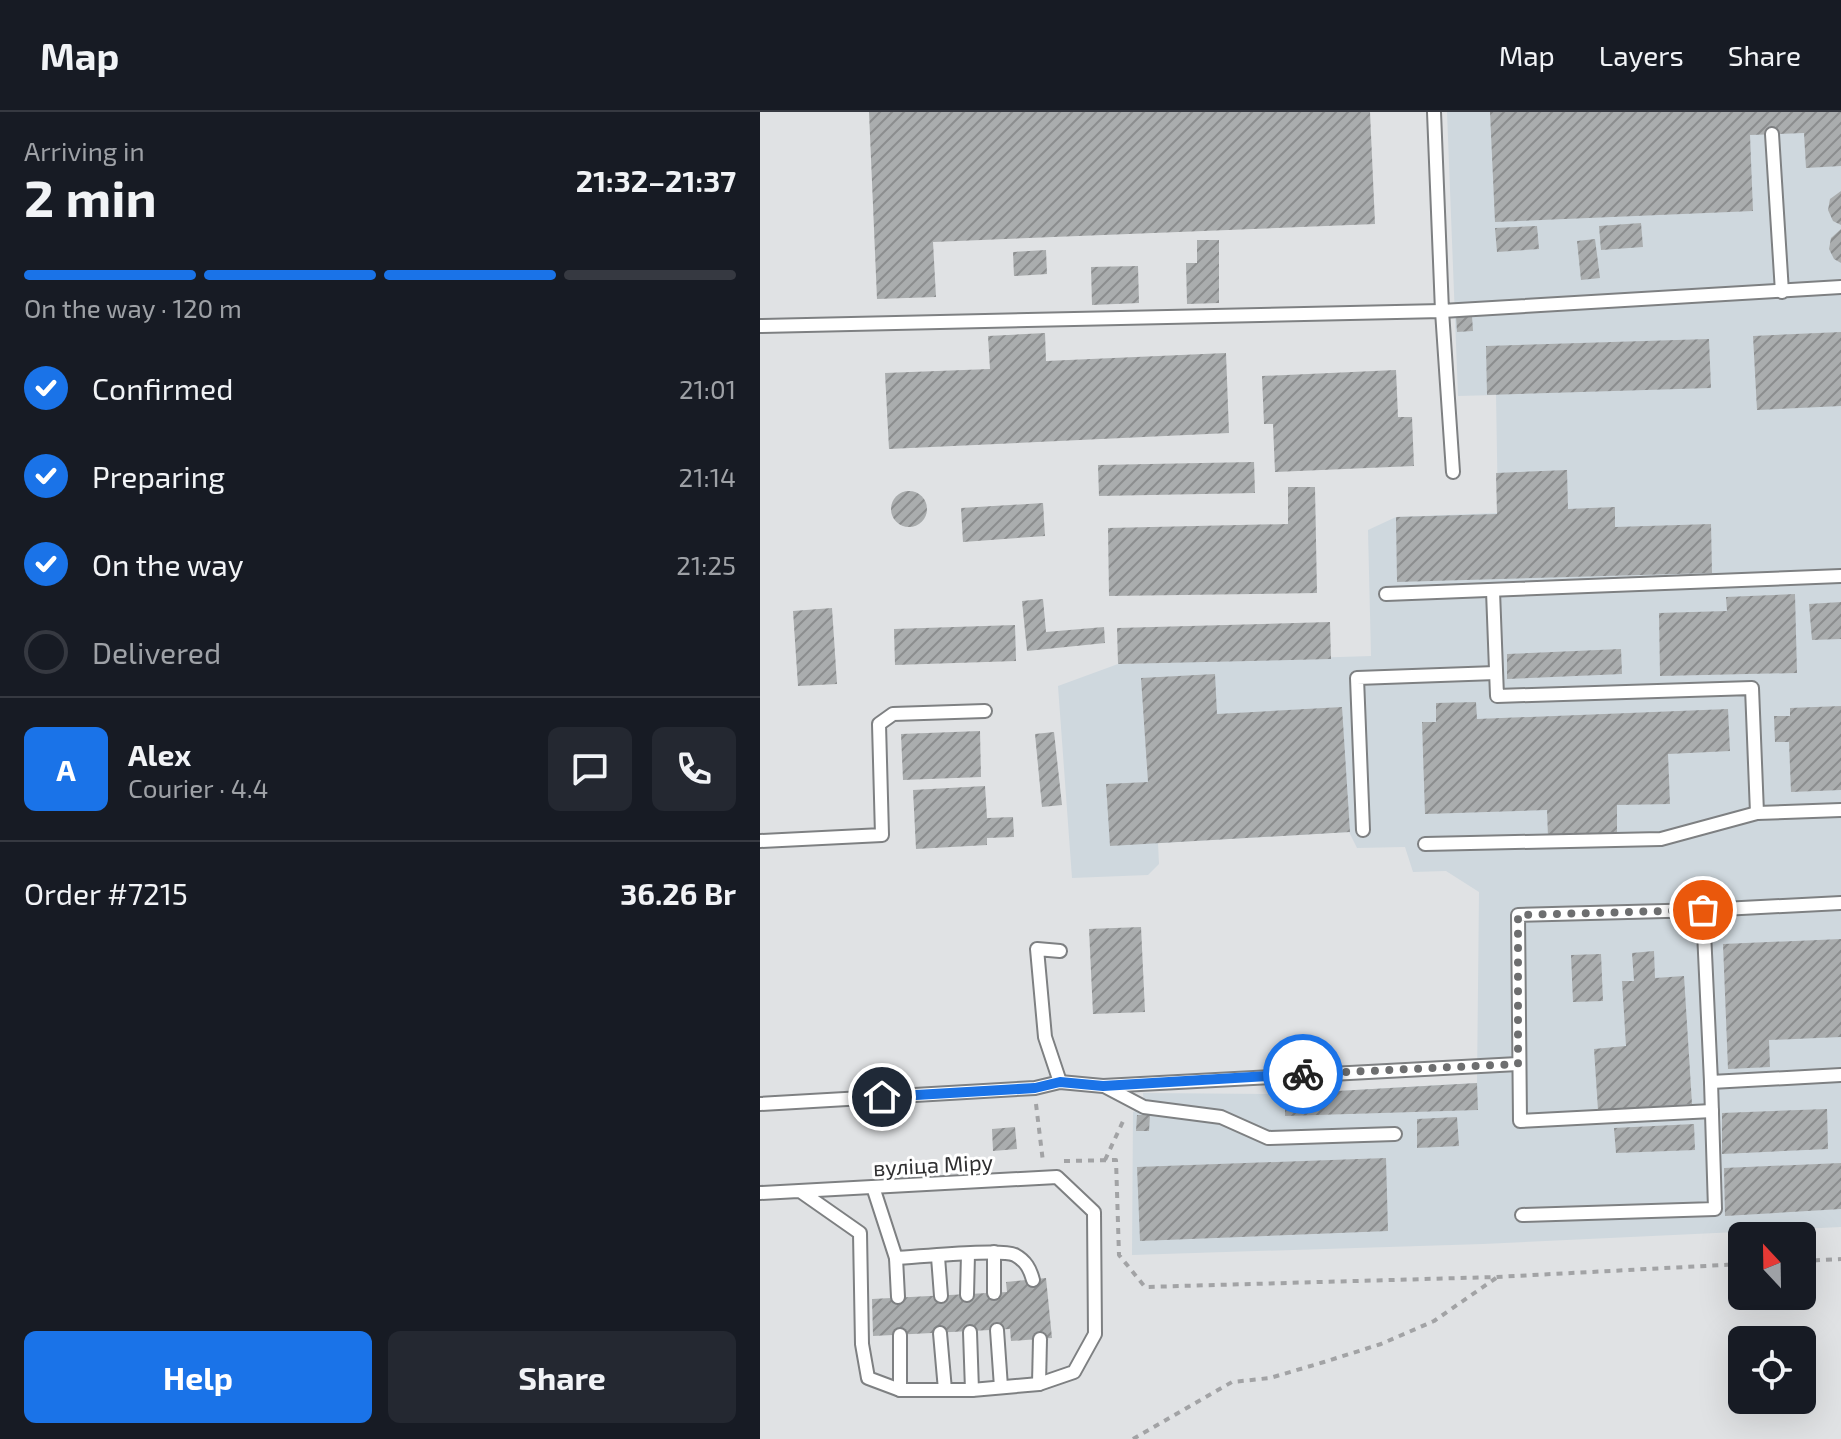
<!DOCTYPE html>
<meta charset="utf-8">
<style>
:root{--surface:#171b24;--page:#242831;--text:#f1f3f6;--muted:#9ea1a6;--line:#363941;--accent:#1a73e8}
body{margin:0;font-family:"Exo 2",sans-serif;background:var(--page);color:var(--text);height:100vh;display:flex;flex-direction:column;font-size:30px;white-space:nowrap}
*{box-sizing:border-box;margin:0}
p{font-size:26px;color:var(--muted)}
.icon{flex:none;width:44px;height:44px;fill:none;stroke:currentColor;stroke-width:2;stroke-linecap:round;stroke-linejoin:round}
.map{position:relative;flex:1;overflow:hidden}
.details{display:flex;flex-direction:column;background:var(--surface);width:760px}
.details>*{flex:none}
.needle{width:52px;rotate:338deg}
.tools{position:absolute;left:968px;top:1110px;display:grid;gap:16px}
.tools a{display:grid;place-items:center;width:88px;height:88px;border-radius:12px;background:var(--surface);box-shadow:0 8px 32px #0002;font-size:40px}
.pin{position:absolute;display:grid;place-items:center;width:68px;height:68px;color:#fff;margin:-34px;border:4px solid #fff;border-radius:50%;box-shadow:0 2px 8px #0007}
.courier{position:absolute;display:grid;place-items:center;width:80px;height:80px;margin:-40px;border:6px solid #1a73e8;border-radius:50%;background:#fff;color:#222;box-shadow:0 2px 10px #0007}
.overview em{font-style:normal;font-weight:700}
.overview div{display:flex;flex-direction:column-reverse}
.overview{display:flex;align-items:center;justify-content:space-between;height:136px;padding:0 24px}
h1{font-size:52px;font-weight:700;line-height:60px}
.bar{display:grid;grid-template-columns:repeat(4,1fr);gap:12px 8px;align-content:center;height:96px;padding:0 24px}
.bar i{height:10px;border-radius:6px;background:var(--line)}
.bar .selected{background:var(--accent)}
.bar p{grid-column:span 4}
.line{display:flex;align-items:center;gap:20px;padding:0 24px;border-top:2px solid var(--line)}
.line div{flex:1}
.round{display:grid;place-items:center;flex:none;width:84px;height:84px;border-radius:12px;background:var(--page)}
ol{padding:0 24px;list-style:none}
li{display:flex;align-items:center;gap:24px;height:88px}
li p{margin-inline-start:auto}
li .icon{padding:8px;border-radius:50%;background:var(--accent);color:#fff;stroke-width:4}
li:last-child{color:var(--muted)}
li i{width:44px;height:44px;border:4px solid var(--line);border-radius:50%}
.action{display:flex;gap:16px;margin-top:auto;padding:16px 24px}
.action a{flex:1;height:92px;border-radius:12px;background:var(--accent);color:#fff;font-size:32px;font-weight:700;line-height:92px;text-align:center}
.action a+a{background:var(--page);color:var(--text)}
header{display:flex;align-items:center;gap:48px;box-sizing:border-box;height:112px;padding:0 40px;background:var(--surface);border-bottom:2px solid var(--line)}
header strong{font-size:38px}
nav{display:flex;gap:44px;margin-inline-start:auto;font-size:28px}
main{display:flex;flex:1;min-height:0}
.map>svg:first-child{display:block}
.built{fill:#cfd8de}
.building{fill:url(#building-hatch)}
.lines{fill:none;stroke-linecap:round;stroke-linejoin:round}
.lane-casing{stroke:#7e8082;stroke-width:16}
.path{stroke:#a2a3a5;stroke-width:4;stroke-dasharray:6 6;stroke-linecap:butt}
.lane{stroke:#fff;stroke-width:12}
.done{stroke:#6d6e6f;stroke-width:8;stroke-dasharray:0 14.4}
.route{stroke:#1a73e8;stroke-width:10}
.labels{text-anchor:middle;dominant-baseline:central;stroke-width:6;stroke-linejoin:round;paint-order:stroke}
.street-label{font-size:22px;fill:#2f2f30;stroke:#fff}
</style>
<header>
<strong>Map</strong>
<nav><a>Map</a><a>Layers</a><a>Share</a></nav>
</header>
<main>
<section class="details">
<div class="overview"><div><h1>2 min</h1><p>Arriving in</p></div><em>21:32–21:37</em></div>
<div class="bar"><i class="selected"></i><i class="selected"></i><i class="selected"></i><i></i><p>On the way · 120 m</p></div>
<ol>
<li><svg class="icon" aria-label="check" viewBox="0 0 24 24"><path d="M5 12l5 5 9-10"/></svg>Confirmed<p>21:01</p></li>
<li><svg class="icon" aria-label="check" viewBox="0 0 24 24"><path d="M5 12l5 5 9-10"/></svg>Preparing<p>21:14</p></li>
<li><svg class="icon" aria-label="check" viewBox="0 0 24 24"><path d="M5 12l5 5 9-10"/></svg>On the way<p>21:25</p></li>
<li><i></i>Delivered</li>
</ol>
<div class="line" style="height:144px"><b class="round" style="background:var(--accent);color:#fff">A</b><div><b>Alex</b><p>Courier · 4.4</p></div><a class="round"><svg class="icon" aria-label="chat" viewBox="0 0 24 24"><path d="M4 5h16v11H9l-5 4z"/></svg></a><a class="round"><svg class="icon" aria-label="phone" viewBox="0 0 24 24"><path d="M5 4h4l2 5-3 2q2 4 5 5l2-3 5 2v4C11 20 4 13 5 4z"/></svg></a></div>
<div class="line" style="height:104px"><div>Order #7215</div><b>36.26 Br</b></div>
<div class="action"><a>Help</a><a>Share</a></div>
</section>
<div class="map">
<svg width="1081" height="1327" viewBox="0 0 1081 1327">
<defs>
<pattern id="building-hatch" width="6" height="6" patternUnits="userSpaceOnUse" patternTransform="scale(2)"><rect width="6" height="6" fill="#aaadae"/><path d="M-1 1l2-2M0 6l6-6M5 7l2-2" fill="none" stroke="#8b8d8e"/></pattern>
</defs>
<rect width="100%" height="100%" fill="#e0e2e4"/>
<path class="built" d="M687,0H1081V1115L723,1132L372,1143L373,1000L384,995L383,981L525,982L717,971L719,780L686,759L653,760L645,735L597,736L589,720L398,731L399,752L388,763L312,766L298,574L358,552L611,544L608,418L636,405L738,401L736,283L698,284Z"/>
<g class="building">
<path d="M109,0H610L615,112L173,130L176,185L117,187Z"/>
<path d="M730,0H1081V54L1046,56L1044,21L990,23L993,99L735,110Z"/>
<path d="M1081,79V113L1073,109L1068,98L1070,87Z"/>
<path d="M881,111L883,135L841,138L839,114Z"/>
<path d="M777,114L779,137L737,140L735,116Z"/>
<path d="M1081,117V151L1074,147L1069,137L1071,126Z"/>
<path d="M835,127L840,166L821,168L817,129Z"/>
<path d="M437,128H459V191L427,192L426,151H437Z"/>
<path d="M286,138L287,162L254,164L253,140Z"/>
<path d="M378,154L379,191L332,193L331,155Z"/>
<path d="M696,204H712L713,219L697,220Z"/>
<path d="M1081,220V294L997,298L993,224Z"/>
<path d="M285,221L286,249L466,241L469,321L129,337L125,261L230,257L228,224Z"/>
<path d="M949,227L951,276L727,283L726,234Z"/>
<path d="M636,258L638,305H652L654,354L515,360L513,312H504L502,264Z"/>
<path d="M494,350L495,381L339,384L338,353Z"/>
<path d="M807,358L808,397L855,395V415L951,412L952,461L637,470L636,405L737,402L736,361Z"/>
<path d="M528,375H555L557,481L349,484L348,416L528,412Z"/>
<circle cx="149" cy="397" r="18"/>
<path d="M283,391L285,424L203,430L201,396Z"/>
<path d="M1035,482L1037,561L900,564L899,501L967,499L966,485Z"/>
<path d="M283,487L286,520L344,515L345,531L267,539L262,489Z"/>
<path d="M1081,490V527L1052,528L1049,492Z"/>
<path d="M72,496L77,572L38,574L33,499Z"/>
<path d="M570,510L571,547L358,552L357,516Z"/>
<path d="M255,513L256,549L135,553L134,517Z"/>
<path d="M861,537L862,562L747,567V542Z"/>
<path d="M455,562L457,602L582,595L590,720L350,734L346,672L388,670L381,566Z"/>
<path d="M716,590L717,607L968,597L970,639L908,642L910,692L857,693V724L788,725L787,698L665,702L662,610H676V591Z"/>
<path d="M1081,594V678L1031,680L1029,630H1015L1014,604H1030V596Z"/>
<path d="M220,619L221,665L143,668L141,622Z"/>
<path d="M294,620L302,693L282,695L275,622Z"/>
<path d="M225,674L227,706L253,705L254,725L227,726V733L156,737L153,678Z"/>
<path d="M381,815L385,900L333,902L329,817Z"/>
<path d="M1081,827V925L1009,928L1010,955L968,957L963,832Z"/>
<path d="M894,839L895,866L924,864L932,992L838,998L834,937L866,934L862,869H874L872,841Z"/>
<path d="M841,842L843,889L813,890L811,843Z"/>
<path d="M717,971L718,998L525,1004V982Z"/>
<path d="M1067,997L1068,1037L962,1042V1001Z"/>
<path d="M377,1003H390L389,1019H376Z"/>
<path d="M697,1005L699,1034L657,1036V1007Z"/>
<path d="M934,1012L935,1038L856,1041L854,1016Z"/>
<path d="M255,1015L257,1037L233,1039L232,1017Z"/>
<path d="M626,1046L628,1119L380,1129L377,1055Z"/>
<path d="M1081,1051V1097L965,1104L964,1056Z"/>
<path d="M286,1166L292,1226L251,1229L250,1217L113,1224L112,1187L247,1180L246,1170Z"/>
</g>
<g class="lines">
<defs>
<g id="lane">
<path d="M674,0L682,199L1081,175"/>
<path d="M1012,22L1022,180"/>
<path d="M0,214L682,199L693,360"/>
<path d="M733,479L737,584L992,576L997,701"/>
<path d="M626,482L1081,464"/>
<path d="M603,718L597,566L736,561"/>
<path d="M0,729L122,723L119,612L133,602L225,599"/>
<path d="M665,732L901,727L997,701L1081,698"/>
<path d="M1081,791L943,798L951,970L1081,963"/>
<path d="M943,798L758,803L760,1009L952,999"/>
<path d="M300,839L277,837L285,925L300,970"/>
<path d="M346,975L384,995L461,1005L508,1026L635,1022"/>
<path d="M0,992L275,976L300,970L343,974L758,952"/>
<path d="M113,1075L136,1146L138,1185"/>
<path d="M0,1081L297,1065L334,1100L335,1222L314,1260L279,1272L212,1278H140L108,1266L102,1232L100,1121L40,1079"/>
<path d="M762,1103L955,1097L951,970"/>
<path d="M234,1140V1181"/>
<path d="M178,1145L181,1184"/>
<path d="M136,1146C158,1145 241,1136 255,1143C266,1149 270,1157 273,1168"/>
<path d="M207,1183L208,1142"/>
<path d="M237,1218L241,1275"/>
<path d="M210,1220L212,1278"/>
<path d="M180,1221L185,1278"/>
<path d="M279,1272L280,1227"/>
<path d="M140,1278V1223"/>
</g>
</defs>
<use href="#lane" class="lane-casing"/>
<g class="path">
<path d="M276,992L283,1050"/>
<path d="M345,1048L365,1005"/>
<path d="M304,1049L356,1048L359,1143L385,1175L736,1165L982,1152"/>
<path d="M1042,1149L1081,1147"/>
<path d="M373,1327L472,1270L510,1266L564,1250L621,1232L674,1209L736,1166"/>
</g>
<use href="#lane" class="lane"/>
</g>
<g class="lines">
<path class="done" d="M543,962L758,952V803L943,798"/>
<path class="route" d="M122,985L275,976L300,970L343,974L543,962"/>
</g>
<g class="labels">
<g class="street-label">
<text transform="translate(173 1052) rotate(-3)">вуліца Міру</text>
</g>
</g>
</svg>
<div class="tools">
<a><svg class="needle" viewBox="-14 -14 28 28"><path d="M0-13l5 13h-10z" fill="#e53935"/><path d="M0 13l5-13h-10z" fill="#9ea1a6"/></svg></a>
<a><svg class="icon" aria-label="locate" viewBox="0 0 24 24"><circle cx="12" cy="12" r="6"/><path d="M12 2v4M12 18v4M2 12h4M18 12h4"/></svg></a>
</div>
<div class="pin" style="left:943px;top:798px;background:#ea580c"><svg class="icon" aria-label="bag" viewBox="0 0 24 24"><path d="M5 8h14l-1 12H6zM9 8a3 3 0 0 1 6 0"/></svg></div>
<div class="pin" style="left:122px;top:985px;background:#1f2937"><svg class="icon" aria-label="home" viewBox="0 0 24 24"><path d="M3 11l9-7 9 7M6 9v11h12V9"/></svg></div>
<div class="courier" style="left:543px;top:962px"><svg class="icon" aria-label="bike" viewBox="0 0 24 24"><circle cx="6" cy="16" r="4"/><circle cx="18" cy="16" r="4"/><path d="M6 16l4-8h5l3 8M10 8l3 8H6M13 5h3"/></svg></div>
</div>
</main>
